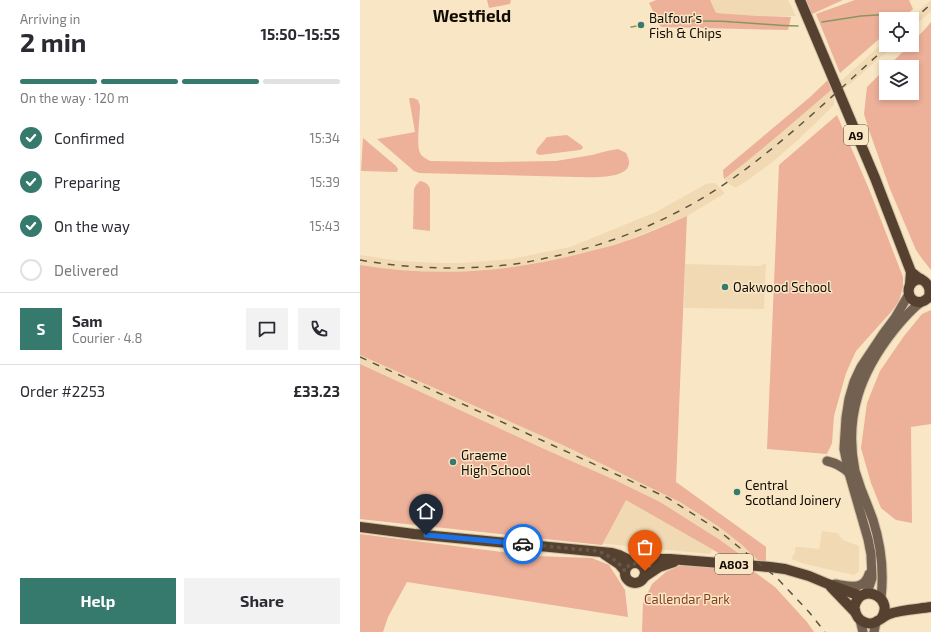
<!DOCTYPE html>
<meta charset="utf-8">
<style>
:root{--surface:#fff;--page:#f2f2f3;--text:#2b2b33;--muted:#7c7c81;--line:#e1e1e2;--accent:#367a6d}
body{margin:0;font-family:"Exo 2",sans-serif;background:var(--page);color:var(--text);height:100vh;display:flex;flex-direction:column;font-size:15px;white-space:nowrap}
*{box-sizing:border-box;margin:0}
p{font-size:13px;color:var(--muted)}
.icon{flex:none;width:22px;height:22px;fill:none;stroke:currentColor;stroke-width:2;stroke-linecap:round;stroke-linejoin:round}
.map{position:relative;flex:1;overflow:hidden}
.panel{display:flex;flex-direction:column;background:var(--surface);width:360px}
.panel>*{flex:none}
.controls{position:absolute;left:519px;top:12px;display:grid;gap:8px}
.controls a{display:grid;place-items:center;width:40px;height:40px;border-radius:0px;background:var(--surface);box-shadow:0 2px 6px #0003;font-size:20px}
.pin{position:absolute;display:grid;place-items:center;width:34px;height:34px;color:#fff;margin:-41px -17px;border-radius:50% 50% 50% 0;rotate:-45deg;box-shadow:0 0 4px #0007}
.pin .icon{rotate:45deg}
.courier{position:absolute;display:grid;place-items:center;width:40px;height:40px;margin:-20px;border:3px solid #1a73e8;border-radius:50%;background:#fff;color:#222;box-shadow:0 1px 5px #0007}
.headline em{font-style:normal;font-weight:700}
.headline div{display:flex;flex-direction:column-reverse}
.headline{display:flex;align-items:center;justify-content:space-between;height:68px;padding:0 20px}
h1{font-size:26px;font-weight:700;line-height:30px}
.bar{display:grid;grid-template-columns:repeat(4,1fr);gap:6px 4px;align-content:center;height:48px;padding:0 20px}
.bar i{height:5px;border-radius:3px;background:var(--line)}
.bar .on{background:var(--accent)}
.bar p{grid-column:span 4}
.line{display:flex;align-items:center;gap:10px;padding:0 20px;border-top:1px solid var(--line)}
.line div{flex:1}
.round{display:grid;place-items:center;flex:none;width:42px;height:42px;border-radius:0px;background:var(--page)}
ol{padding:0 20px;list-style:none}
li{display:flex;align-items:center;gap:12px;height:44px}
li p{margin-inline-start:auto}
li .icon{padding:4px;border-radius:50%;background:var(--accent);color:#fff;stroke-width:4}
li:last-child{color:var(--muted)}
li i{width:22px;height:22px;border:2px solid var(--line);border-radius:50%}
.cta{display:flex;gap:8px;margin-top:auto;padding:8px 20px}
.cta a{flex:1;height:46px;border-radius:0px;background:var(--accent);color:#fff;font-size:16px;font-weight:700;line-height:46px;text-align:center}
.cta a+a{background:var(--page);color:var(--text)}
main{display:flex;flex:1;min-height:0}
.map>svg:first-child{display:block}
.built{fill:#f1dab3}
.green{fill:#edb099}
.lines{fill:none;stroke-linecap:round;stroke-linejoin:round}
.stream{stroke:#89975e;stroke-width:1.5}
.secondary-casing{stroke:#d4c3a6;stroke-width:11}
.primary-casing{stroke:#d4c3a6;stroke-width:12}
.secondary{stroke:#726051;stroke-width:9}
.primary{stroke:#564130;stroke-width:10}
.rail{stroke:#5e5343;stroke-width:1.5;stroke-dasharray:7 7;stroke-linecap:butt}
.done{stroke:#635847;stroke-width:4;stroke-dasharray:0 7.2}
.route{stroke:#1a73e8;stroke-width:5}
.poi-dot{fill:#367a6d;stroke:#f9e6c5;stroke-width:1.5}
.labels{text-anchor:middle;dominant-baseline:central;stroke-width:3;stroke-linejoin:round;paint-order:stroke}
.shield{fill:#f9e6c5;stroke:#574d3d;stroke-width:1}
.shield-label{font-size:12px;font-weight:bold;fill:#120b03}
.poi-label{font-size:13px;fill:#120b03;stroke:#f9e6c5;text-anchor:start}
.park-label{font-size:13px;fill:#883e1f;stroke:#f9e6c5}
.district-label{font-size:17px;font-weight:bold;fill:#120b03;stroke:#f9e6c5}
</style>
<main>
<section class="panel">
<div class="headline"><div><h1>2 min</h1><p>Arriving in</p></div><em>15:50–15:55</em></div>
<div class="bar"><i class="on"></i><i class="on"></i><i class="on"></i><i></i><p>On the way · 120 m</p></div>
<ol>
<li><svg class="icon" aria-label="check" viewBox="0 0 24 24"><path d="M5 12l5 5 9-10"/></svg>Confirmed<p>15:34</p></li>
<li><svg class="icon" aria-label="check" viewBox="0 0 24 24"><path d="M5 12l5 5 9-10"/></svg>Preparing<p>15:39</p></li>
<li><svg class="icon" aria-label="check" viewBox="0 0 24 24"><path d="M5 12l5 5 9-10"/></svg>On the way<p>15:43</p></li>
<li><i></i>Delivered</li>
</ol>
<div class="line" style="height:72px"><b class="round" style="background:var(--accent);color:#fff">S</b><div><b>Sam</b><p>Courier · 4.8</p></div><a class="round"><svg class="icon" aria-label="chat" viewBox="0 0 24 24"><path d="M4 5h16v11H9l-5 4z"/></svg></a><a class="round"><svg class="icon" aria-label="phone" viewBox="0 0 24 24"><path d="M5 4h4l2 5-3 2q2 4 5 5l2-3 5 2v4C11 20 4 13 5 4z"/></svg></a></div>
<div class="line" style="height:52px"><div>Order #2253</div><b>£33.23</b></div>
<div class="cta"><a>Help</a><a>Share</a></div>
</section>
<div class="map">
<svg width="571" height="632" viewBox="0 0 571 632">
<rect width="100%" height="100%" fill="#f9e6c5"/>
<g class="built">
<path d="M350,0H428L436,16H398L355,13Z"/>
<path d="M571,0V11L552,29V19H549Z"/>
<path d="M526,40V45H534L489,85L484,88L481,81Z"/>
<path d="M468,80L474,97V105L439,139L410,164L385,182L377,187H374L369,184L364,179L363,170L449,98Z"/>
<path d="M352,183H355L364,192V194L327,216L263,242L207,258L167,266L129,271L91,272H55L19,268L0,265V255L40,261L81,263H103L151,259L210,247L296,212L346,184Z"/>
<path d="M406,263L404,309L324,308L325,264L400,266Z"/>
<path d="M0,344L316,482L406,547V562L366,557L352,550L350,554L102,530L82,527L79,528L0,519Z"/>
<path d="M462,531L477,533L483,540L499,546V571L494,575L445,564L431,559L435,553V547H440L459,549Z"/>
</g>
<g class="green">
<path d="M127,0H151L150,4L129,8Z"/>
<path d="M296,0H350L356,13L398,16L431,17L428,30L301,27L289,3Z"/>
<path d="M446,0H483L452,14Z"/>
<path d="M495,0H549L553,9L542,19H526V33L480,73L456,14Z"/>
<path d="M571,22V270L563,260L556,250L530,189L509,130L504,114L507,87L526,68V93H552V67H527L550,45H552V43L566,28Z"/>
<path d="M468,80L471,90C436,120 401,151 364,179L363,170L449,98Z"/>
<path d="M49,98H53L58,100L60,106C60,116 56,145 60,153C62,157 67,159 70,161L136,162L196,161L232,155L247,151L258,149L266,153C267,155 269,159 269,162C270,180 228,177 216,177L59,173L54,171L17,139L55,132Z"/>
<path d="M477,115L509,189L543,277V287L539,301L531,312L496,351L486,373L474,416L472,443L467,454L407,449L419,165Z"/>
<path d="M207,135L221,145L223,147L222,149L220,150L180,155L177,154L176,152L177,149L187,137Z"/>
<path d="M3,138L36,166L38,169L37,172L1,171Z"/>
<path d="M60,181C66,182 68,184 70,189V231L53,229L54,189L56,185Z"/>
<path d="M327,216L316,482L406,547V562L399,561L381,544L358,526L320,502L205,446L0,355V265C79,278 153,272 231,251C241,248 252,246 263,242C285,235 306,225 327,216Z"/>
<path d="M571,310V424L551,427L552,523L536,520L521,508L511,483L501,448L507,403L520,371L544,336L562,314Z"/>
<path d="M0,364L184,449L257,481L300,502L360,540L386,559L366,557L266,500L242,545L0,519Z"/>
<path d="M0,534L174,556L232,558L249,565L265,590L268,617L47,582L28,617L23,632H0Z"/>
<path d="M321,565L389,568L415,587L447,622L454,632H282L283,603L292,584L306,572Z"/>
</g>
<g class="lines">
<g class="stream">
<path d="M299,22C324,21 349,20 373,22C395,23 416,26 438,26"/>
<path d="M462,22L501,16L549,13"/>
<path d="M271,27L277,26"/>
</g>
<defs>
<g id="secondary">
<path d="M467,461C476,463 482,466 489,473"/>
<path d="M475,584C489,586 504,591 509,574"/>
<path d="M505,594L509,587L512,578L511,554L508,539L489,473L484,449L486,418L489,399L494,382L501,367L523,334L535,318L549,294"/>
<path d="M521,598C524,572 521,545 513,520C509,509 505,499 501,489C499,483 497,477 495,471C484,417 500,373 534,330C542,320 550,310 561,302"/>
<path d="M500,620L503,632"/>
<path d="M514,632L516,622"/>
</g>
<g id="primary">
<path d="M440,0L515,178L551,272L550,285"/>
<path d="M551,272C554,274 558,278 561,279C568,283 571,288 569,297C567,299 565,301 561,302C546,304 543,280 561,279"/>
<path d="M0,527L54,534L252,553L259,555L275,563"/>
<path d="M244,554L259,564L265,571"/>
<circle cx="275" cy="573" r="10"/>
<path d="M280,564L298,559H310L410,567L425,569L449,576L468,584L500,596"/>
<path d="M284,577L299,567L314,562"/>
<path d="M471,587L495,612"/>
<path d="M521,619C535,599 505,583 496,602C495,604 494,607 495,610C496,616 499,620 504,622C514,627 520,618 529,614C540,610 558,609 571,607"/>
</g>
</defs>
<use href="#secondary" class="secondary-casing"/>
<use href="#primary" class="primary-casing"/>
<use href="#secondary" class="secondary"/>
<use href="#primary" class="primary"/>
<g class="rail">
<path d="M552,21L571,4"/>
<path d="M0,260C45,268 90,270 135,266C152,265 169,262 186,258C262,243 334,210 395,162C442,126 485,84 529,45"/>
<path d="M0,357L262,477L308,498L358,530L396,561L416,577L449,612L465,632"/>
</g>
</g>
<g class="lines">
<path class="done" d="M163,544L237,551C248,555 258,561 265,571C269,561 281,561 285,571"/>
<path class="route" d="M66,535L163,544"/>
</g>
<g class="poi-dot">
<circle cx="281" cy="25" r="4"/>
<circle cx="365" cy="287" r="4"/>
<circle cx="93" cy="462" r="4"/>
<circle cx="377" cy="492" r="4"/>
</g>
<g class="labels">
<g class="shield">
<rect x="484" y="125" width="24" height="20" rx="3"/>
<rect x="355" y="554" width="38" height="20" rx="3"/>
</g>
<g class="shield-label">
<text x="496" y="135">A9</text>
<text x="374" y="564">A803</text>
</g>
<g class="poi-label">
<text x="289" y="18">Balfour's<tspan x="289" dy="15">Fish &amp; Chips</tspan></text>
<text x="373" y="287">Oakwood School</text>
<text x="101" y="455">Graeme<tspan x="101" dy="15">High School</tspan></text>
<text x="385" y="485">Central<tspan x="385" dy="15">Scotland Joinery</tspan></text>
</g>
<g class="park-label">
<text x="327" y="599">Callendar Park</text>
</g>
<g class="district-label">
<text x="112" y="15">Westfield</text>
</g>
</g>
</svg>
<div class="controls">
<a><svg class="icon" aria-label="locate" viewBox="0 0 24 24"><circle cx="12" cy="12" r="6"/><path d="M12 2v4M12 18v4M2 12h4M18 12h4"/></svg></a>
<a><svg class="icon" aria-label="layers" viewBox="0 0 24 24"><path d="M12 4l9 5-9 5-9-5zM3 14l9 5 9-5"/></svg></a>
</div>
<div class="pin" style="left:285px;top:571px;background:#ea580c"><svg class="icon" aria-label="bag" viewBox="0 0 24 24"><path d="M5 8h14l-1 12H6zM9 8a3 3 0 0 1 6 0"/></svg></div>
<div class="pin" style="left:66px;top:535px;background:#1f2937"><svg class="icon" aria-label="home" viewBox="0 0 24 24"><path d="M3 11l9-7 9 7M6 9v11h12V9"/></svg></div>
<div class="courier" style="left:163px;top:544px"><svg class="icon" aria-label="car" viewBox="0 0 24 24"><path d="M5 17H2v-5l4-1 3-4h7l3 4 3 1v5h-3M9 17h6M6 11h13"/><circle cx="7" cy="17" r="2"/><circle cx="17" cy="17" r="2"/></svg></div>
</div>
</main>
